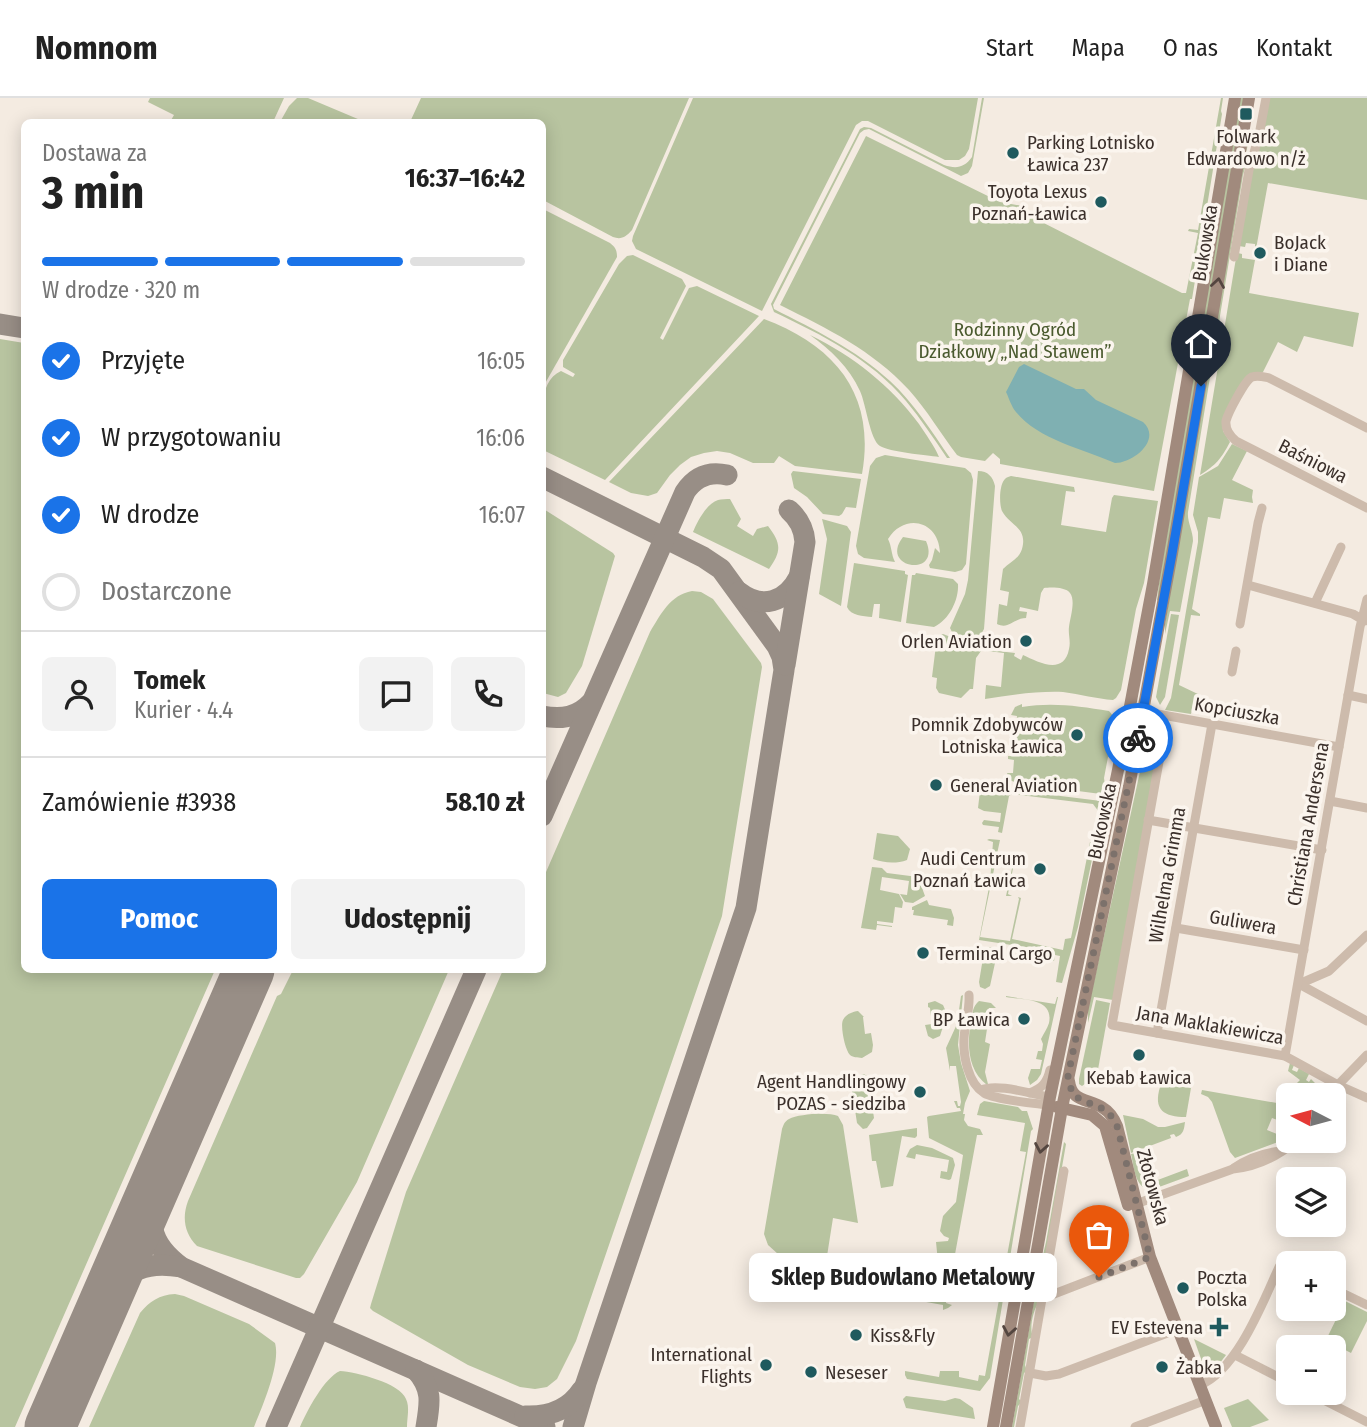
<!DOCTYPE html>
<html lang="pl">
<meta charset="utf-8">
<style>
:root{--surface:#fff;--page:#f2f2f2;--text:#222;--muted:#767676;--line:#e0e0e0;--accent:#1a73e8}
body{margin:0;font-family:"Fira Sans Condensed",sans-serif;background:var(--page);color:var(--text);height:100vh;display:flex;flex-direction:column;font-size:26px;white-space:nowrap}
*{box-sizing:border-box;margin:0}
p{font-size:23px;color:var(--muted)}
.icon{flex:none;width:38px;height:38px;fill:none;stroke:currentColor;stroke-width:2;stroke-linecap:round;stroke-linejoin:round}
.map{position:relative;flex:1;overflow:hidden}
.drawer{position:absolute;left:21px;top:21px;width:525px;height:854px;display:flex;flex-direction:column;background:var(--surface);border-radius:10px;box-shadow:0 4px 18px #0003}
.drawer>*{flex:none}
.needle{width:46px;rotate:276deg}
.tools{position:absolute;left:1276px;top:985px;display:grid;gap:14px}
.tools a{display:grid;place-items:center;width:70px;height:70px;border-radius:10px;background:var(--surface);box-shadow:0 4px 18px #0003;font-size:35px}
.pin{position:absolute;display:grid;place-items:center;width:60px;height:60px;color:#fff;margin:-72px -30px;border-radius:50% 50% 50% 0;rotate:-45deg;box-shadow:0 0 7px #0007}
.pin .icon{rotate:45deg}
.courier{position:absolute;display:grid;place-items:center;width:70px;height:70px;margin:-35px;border:5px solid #1a73e8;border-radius:50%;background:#fff;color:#222;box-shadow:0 2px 9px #0007}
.bubble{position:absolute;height:49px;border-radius:10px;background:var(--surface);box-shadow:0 4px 18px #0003;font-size:23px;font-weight:700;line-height:49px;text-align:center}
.head em{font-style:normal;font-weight:700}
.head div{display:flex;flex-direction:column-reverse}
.head{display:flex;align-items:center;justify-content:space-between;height:119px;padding:0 21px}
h1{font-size:46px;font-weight:700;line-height:52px}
.bar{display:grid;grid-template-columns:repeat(4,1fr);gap:10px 7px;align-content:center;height:84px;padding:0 21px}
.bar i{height:9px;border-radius:5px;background:var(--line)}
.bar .active{background:var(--accent)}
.bar p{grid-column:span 4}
.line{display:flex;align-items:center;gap:18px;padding:0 21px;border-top:2px solid var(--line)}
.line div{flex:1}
.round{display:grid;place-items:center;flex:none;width:74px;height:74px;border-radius:10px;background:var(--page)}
ol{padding:0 21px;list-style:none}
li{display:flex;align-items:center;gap:21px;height:77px}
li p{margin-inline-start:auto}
li .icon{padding:7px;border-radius:50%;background:var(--accent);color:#fff;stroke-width:4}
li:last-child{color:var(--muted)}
li i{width:38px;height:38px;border:4px solid var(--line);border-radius:50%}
.primary-button{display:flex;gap:14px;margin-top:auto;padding:14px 21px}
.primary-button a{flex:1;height:80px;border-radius:10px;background:var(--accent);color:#fff;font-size:28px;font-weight:700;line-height:80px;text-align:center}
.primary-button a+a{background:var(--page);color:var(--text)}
header{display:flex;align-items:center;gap:42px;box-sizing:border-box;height:98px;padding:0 35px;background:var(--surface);border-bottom:2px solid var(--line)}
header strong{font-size:33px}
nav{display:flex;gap:38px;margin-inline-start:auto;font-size:24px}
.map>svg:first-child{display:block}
.green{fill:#b8c4a0}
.water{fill:#7fb0b2}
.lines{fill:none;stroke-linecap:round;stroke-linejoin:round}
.taxiway{stroke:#988e86;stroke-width:21}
.runway{stroke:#988e86;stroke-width:51}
.street{stroke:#cdbbac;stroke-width:9}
.secondary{stroke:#a18a7d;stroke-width:12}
.oneway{stroke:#544640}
.done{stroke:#7c716b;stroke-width:7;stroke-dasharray:0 12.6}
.route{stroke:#1a73e8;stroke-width:9}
.poi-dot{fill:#1f5a5e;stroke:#fbf5ee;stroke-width:2.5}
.labels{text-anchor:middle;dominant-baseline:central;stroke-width:7;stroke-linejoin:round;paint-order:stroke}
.poi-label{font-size:19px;fill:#3b302b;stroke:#fbf5ee;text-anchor:start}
.street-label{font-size:19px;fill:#3b302b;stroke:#fbf5ee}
.park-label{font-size:19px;fill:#4a5a2e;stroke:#fbf5ee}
</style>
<header>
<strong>Nomnom</strong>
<nav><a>Start</a><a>Mapa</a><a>O nas</a><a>Kontakt</a></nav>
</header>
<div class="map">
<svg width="1367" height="1329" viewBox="0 0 1367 1329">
<rect width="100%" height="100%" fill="#f4ebe1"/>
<g class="green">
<path d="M150,0H284L273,24H170L174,17L148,4Z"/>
<path d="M297,0H308L365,24H280L289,8Z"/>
<path d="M421,0H689L632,132C626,139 621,142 613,139L543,102L542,24H410Z"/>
<path d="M693,0H978L969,51L965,58L959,62H945L868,23H862L856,27L762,213L636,151L632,143L633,138Z"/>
<path d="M982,0H984L972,68L968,75L961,78L869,31L864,32L860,35L773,207L774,211C815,232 855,251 890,283C914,305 932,334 950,360H947C934,341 921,321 906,303C871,261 822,237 774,214L771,206L860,31L864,29L871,30L944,67C956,71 964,70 972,59Z"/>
<path d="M1221,0H1223L1221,13L1222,16L1192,201H1190L1154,393L1000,366V361L993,355L985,363L961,359L957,357C941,336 927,312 909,292C872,252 828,231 780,207L866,38L1000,104L1023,108L1022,114L1182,195H1186L1198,135L1188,133L1189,131L1198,132Z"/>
<path d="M1240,0H1244L1159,503L1157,502L1160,477Z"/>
<path d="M1269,0H1367V102L1268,85L1256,151H1255V146L1246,145L1245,149L1239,148L1251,78Z"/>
<path d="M1253,29L1246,54L1249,55L1243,77L1188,414C1187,424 1193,433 1193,443L1180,514L1170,513L1165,536V526L1244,57Z"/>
<path d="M543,111L610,145C615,149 617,152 617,159L543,289Z"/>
<path d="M1238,155L1242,156V160L1255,162L1249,195L1359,215L1353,249L1304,238L1297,254L1278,244L1263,274L1249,276L1223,333L1230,344C1221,361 1216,367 1200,377L1236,160Z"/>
<path d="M633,157L682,181L686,188L660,240L663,242L689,190L697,188L759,218L605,382L543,352C542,328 536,284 561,273L573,279L575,276L563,269V262L619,166L627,158Z"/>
<path d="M764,221C836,248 876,297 862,376L795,368L779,358L774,365H753L730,355L717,353L704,355L691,359L680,367L670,377L657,395L648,398L631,395L609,384Z"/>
<path d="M810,237C853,258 890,287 919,326C926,337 934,347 939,359C926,357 889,354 880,348C870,342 866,306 860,293C849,269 831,252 810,237Z"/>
<path d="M0,241L24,245V872H215L15,1329H0Z"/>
<path d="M1232,346L1247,353L1232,382L1253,392L1252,399L1253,405L1224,400L1220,421L1208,419L1192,511L1200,516V518L1191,517L1179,587L1202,598L1201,607L1193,606L1191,616L1165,612L1171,600L1198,444V434L1193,417L1199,379L1218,368Z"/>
<path d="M885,357L965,370L971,375L973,382L966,466L962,472L955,474L930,470L929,467L932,462L935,450L940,455C939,423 905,414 888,441C892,449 891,456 895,464L864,460L858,456L856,448L870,368L876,360Z"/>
<path d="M793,373L861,381L856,410L846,409L842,416L839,418L823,416L807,399L794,390L791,376Z"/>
<path d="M978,373C988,373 993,379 995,388L984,531L980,538L971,541L953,536L950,530L965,496L968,482Z"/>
<path d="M1011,378L1074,389L1075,394L1066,393L1061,427L1106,434L1112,400L1114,397L1158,403L1144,485L1136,511L1121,592L1116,600L1113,602C1097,601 1080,596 1063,594C1037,593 1011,597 985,601L986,587L1001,589L1004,555L988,553L989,552L1015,555L1014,558L1021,562L1023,557C1038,564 1064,578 1069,551C1071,544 1068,536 1069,529C1070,520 1076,503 1070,495C1066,489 1051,489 1044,490L1041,495L1038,513L1020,509L1019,513L1027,514L1026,520C1014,520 1009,532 997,526L999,506L1007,508L1009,494L1000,492L1003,471C1010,464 1019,461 1022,451C1028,429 1010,428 1002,413C999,406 999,385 1006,380C1007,379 1009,379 1011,378Z"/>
<path d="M730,401L741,421L737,428L753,438L757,431L768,428C781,445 782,453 769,471L693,434C697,424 707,405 718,402C721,401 727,401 730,401Z"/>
<path d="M542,410L613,455L615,458L582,568L566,595L558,599L543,595Z"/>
<path d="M822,421L847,428L851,434L841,508L819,496L827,441Z"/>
<path d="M903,439L926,443C942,480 878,471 903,439Z"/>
<path d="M854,465L905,473V476L908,477L901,524L879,520L880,506H874L872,519C863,518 851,518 847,509Z"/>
<path d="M916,475L953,481L958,486C959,502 949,522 934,529L906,525L912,477H915Z"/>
<path d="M692,493L701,494L713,501L761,565L762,569L722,818L576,1243L557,1281L547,1289L535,1291L520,1289L468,1267L373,1213L370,1210L371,1206L406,1094L503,872H542L543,781L650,534C661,516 670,497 692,493Z"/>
<path d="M1171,516L1179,517L1165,599L1160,607L1156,599Z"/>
<path d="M943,536L979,550L981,553L976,560L973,591H970L961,600L939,595L936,590L937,580L932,579L937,539Z"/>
<path d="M1022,606V609C1052,604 1079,608 1109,613C1121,625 1114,642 1111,657L1108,659L1104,680L1106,694L1078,829L1062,885L1056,884L1060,858L1055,857L1054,863L1040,860L1038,854L1032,850L979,842L990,784L993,744L987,742L989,741L1000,742L997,756L1015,760L1008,796L1012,798H1006L1014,761L997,757L980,839L1010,843L1019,801L1018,799L1021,800L1012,841L1063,852L1065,841L1071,840L1090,744H1093L1099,714L1093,706L1012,696L1009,698L1002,735L998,734L999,729L983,727L982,725L984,722L1000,724L1001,715L984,713L978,710L980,693L994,694L995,693L980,691L985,689L1003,691L1101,703V696L1016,685L1010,682L1007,675H1013L1014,662L1008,661V658H1014L1017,618L1011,617L1015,609Z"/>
<path d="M1148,637L1155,641L1156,648H1158L1113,902L1094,899L1088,925V911Z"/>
<path d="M877,735L898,738L910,751L907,762C896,766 884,765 873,761Z"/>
<path d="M872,769L882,770L887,775L918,779L925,798L913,805L905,804L900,796L907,797L909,783L882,779L880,792L899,796L903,804L902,810L895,809L893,825L877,823V826L892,828V829L877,827L876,832L861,830Z"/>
<path d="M927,802L929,807L951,811L954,820L953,828L947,827L948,822L913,817L914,812H912V809Z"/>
<path d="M990,849L1003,851L1005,857L1003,858L1004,863L999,862L995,865L990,888L985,891L980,889L979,884L984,854Z"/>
<path d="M293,872H449L357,1084L304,1176L300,1180H296L197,1148C184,1135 182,1119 188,1103L277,898L281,896Z"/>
<path d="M963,897L958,947L961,965L970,993L965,1005L963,1016H965L964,1022L968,1028L980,1031L983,1037H977L946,1205L952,1207L948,1210L943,1212V1207L808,1183L768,1147L764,1136L782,1031C784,1026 784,1024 789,1021C799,1016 828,1014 838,1018L843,1027L858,1125L833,1120L824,1177L908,1191L909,1194L916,1195L920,1178L939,1174L936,1144L948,1143L949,1140L944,1138L940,1133L943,1118L956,1104L963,1057L929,1040L927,1019L929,1018L961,1013L960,1010H957L954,1003H957L958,1008H960L961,1004L956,968H950V973L946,950L957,926L961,898Z"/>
<path d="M1006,898L1055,906L1057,899H1058L1041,976L1037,982L1030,987L1028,980L1031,971H1040L1042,962L1036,961L1038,953H1042L1043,946L1041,941C1044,935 1047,931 1049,925C1054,900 1023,902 1006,899Z"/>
<path d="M1096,902L1110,905L1097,977L1082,988L1079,986V981Z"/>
<path d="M935,903L943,907L947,916L940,938L933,941L928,938L925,927L932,926L930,910L928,909V905Z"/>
<path d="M979,903L991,905L996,910H989L988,915L993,917L989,918L985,944L990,946L985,974L988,986L987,987C967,972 967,945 971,923C973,915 972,909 979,903Z"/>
<path d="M858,913L864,919H863L865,936L871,935L873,947L872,954L862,960C857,959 854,960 850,957C845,952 840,928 843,922C846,916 852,914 858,913Z"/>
<path d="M1290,965L1294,967L1292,972L1297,974L1299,970L1309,976L1306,982L1309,984L1311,981L1322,992L1318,997L1288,998V1026L1272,1020L1267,1032L1282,1038L1285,1032H1288V1038L1278,1044L1235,1060L1230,1054L1212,1004L1208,999L1201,996L1202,992L1277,1005L1300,982L1288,973Z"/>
<path d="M864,976L868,979L874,1020L867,1030L863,1031L857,1025L852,992L855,991L853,980Z"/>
<path d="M1166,986L1191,990L1186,1019C1164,1019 1153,1012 1160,989Z"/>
<path d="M984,1003L1018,1009L1022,1013H1027L1033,1031L1031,1033L990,1280L980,1293L907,1281L905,1277V1273L939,1279L940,1273H959V1279L978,1283L979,1277L985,1278L1026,1054L1020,1053L1025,1025L977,1017L980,1006Z"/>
<path d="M1123,1017L1143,1021L1158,1029H1165L1185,1024C1184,1031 1184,1036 1176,1039L1174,1036L1170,1037L1171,1040L1131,1055Z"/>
<path d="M917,1030V1038L915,1040L902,1038L893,1088L881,1090L876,1063H872L869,1037Z"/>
<path d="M1064,1044L1066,1046L1044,1173L1041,1175L1036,1201L1039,1204C1033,1212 1029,1230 1033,1239L1029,1241L1025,1267L1027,1273L1024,1275L1019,1301L1022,1304L1018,1308L1014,1329H1012L1039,1174L1046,1144Z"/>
<path d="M917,1047L932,1050L953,1060L955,1067L951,1081L949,1082L940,1080L941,1073L947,1074L949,1062L916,1056L915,1061L906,1059L910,1051Z"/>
<path d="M1136,1055L1147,1086L1187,1071L1189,1078L1151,1092C1135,1091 1134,1069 1131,1056Z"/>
<path d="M175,1196L184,1198L249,1226L275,1245C281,1266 262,1309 254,1329H89L140,1215C150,1203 159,1197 175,1196Z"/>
<path d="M1345,1203L1367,1214V1223L1351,1255L1326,1242Z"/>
<path d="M1194,1241L1226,1257L1213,1274L1205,1272Z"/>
<path d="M340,1273C356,1274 400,1285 406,1301C410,1309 407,1320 407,1329H300C307,1313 324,1280 340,1273Z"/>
<path d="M906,1298L945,1303L955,1300L960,1301L973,1310L975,1321L906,1310L903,1301Z"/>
<path d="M1248,1301L1269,1322L1250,1329H1232L1224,1310Z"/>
</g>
<path class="water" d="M1024,266L1076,291H1084L1096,302L1143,324C1162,341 1134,365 1115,365C1083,351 1039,342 1016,314C1011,308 1009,300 1006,294L1019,269Z"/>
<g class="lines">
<g class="taxiway">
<path d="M0,226L24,230"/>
<path d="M542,379L703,459L721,471L777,548L782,559L784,572L746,810L586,1285L573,1329"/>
<path d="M739,494C762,512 786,504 799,479"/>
<path d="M785,567L805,444C804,430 799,421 789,412"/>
<path d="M542,618C562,622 578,619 591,605"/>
<path d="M542,718L685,394C695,379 709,373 727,377"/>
<path d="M248,876L251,872"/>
<path d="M157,1084C149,1123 146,1143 181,1169L545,1329"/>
<path d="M106,1200C129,1172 144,1163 181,1169"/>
<path d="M416,1272C433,1291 430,1305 426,1329"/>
<path d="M525,1318C548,1319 569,1312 582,1292"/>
<path d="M276,1329L476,872"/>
</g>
<path class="runway" d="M50,1329L249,872"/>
<g class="street">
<path d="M1234,159L1249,72L1259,37L1266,0"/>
<path d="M1367,330L1269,280C1264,279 1258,277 1252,279C1245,282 1228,315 1226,323C1225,332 1230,338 1236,343L1367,410"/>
<path d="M1248,487L1353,516L1365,523"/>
<path d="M1315,505L1341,449"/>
<path d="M1240,526L1258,425L1262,410"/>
<path d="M1232,574L1236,553"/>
<path d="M1348,597L1367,601"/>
<path d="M1130,611L1339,649"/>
<path d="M1160,633L1162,647L1112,927L1285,958L1338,987L1367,1000"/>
<path d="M1330,703L1367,710"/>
<path d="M1148,722L1322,752"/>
<path d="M1176,830L1304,852"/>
<path d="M1299,886L1329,873L1367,837"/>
<path d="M1299,886L1367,923"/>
<path d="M969,897C970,912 965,925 964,940C963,958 968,985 984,995C996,1002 1033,1005 1048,1007"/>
<path d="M1157,935L1212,626"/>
<path d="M1285,958L1360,529L1367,501"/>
<path d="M981,992C998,985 1031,996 1050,999"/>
<path d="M1030,995C1042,990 1047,985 1050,972"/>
<path d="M1330,998L1338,987L1367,957"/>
<path d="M1234,1070C1248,1060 1263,1055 1280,1053"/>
<path d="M1133,1107L1233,1071C1256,1069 1278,1058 1296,1043"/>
<path d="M1334,1191L1367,1207"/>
<path d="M1043,1194L1054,1196L1150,1159"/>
<path d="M1235,1257L1288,1284"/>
<path d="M1030,1275L1046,1278L1059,1276L1178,1231"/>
<path d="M1200,1287C1237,1272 1263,1204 1279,1169L1281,1166L1288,1168"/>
<path d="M1310,1295L1367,1324"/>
<path d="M1020,1329L1064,1073"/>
<path d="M1135,1329L1206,1302"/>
</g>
<g class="secondary">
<path d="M1069,983C1072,1005 1088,1000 1103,1010C1110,1014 1114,1021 1117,1028L1150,1159L1216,1329"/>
<path d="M1057,1009L1092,1017L1105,1028L1128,1107"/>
<path d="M993,1329L1050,999L1118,672L1153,486L1235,0"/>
<path d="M1006,1329L1062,1010L1129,689L1172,456L1249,0"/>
</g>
</g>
<defs><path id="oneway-chevron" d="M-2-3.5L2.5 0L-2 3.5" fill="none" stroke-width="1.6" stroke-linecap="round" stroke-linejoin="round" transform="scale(1.75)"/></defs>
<g class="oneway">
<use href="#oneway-chevron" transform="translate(1218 185) rotate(-81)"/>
<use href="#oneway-chevron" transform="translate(1041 1050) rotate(100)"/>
<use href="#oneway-chevron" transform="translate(1009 1233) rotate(100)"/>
</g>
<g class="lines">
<path class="done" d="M1099,1179L1150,1159L1117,1028C1105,1002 1089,1011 1072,995L1068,978L1138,640"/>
<path class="route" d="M1138,640L1172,456L1201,288"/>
</g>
<g class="poi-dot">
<rect x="1239" y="9" width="14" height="14" rx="3.5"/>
<circle cx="1013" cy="55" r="7"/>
<circle cx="1101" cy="104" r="7"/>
<circle cx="1260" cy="155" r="7"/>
<circle cx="1026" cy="543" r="7"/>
<circle cx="1077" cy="637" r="7"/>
<circle cx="936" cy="687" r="7"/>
<circle cx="1040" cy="771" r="7"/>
<circle cx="923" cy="855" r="7"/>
<circle cx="1024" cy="921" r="7"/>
<circle cx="1139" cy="957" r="7"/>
<circle cx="920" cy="994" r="7"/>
<circle cx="1183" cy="1190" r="7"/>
<path d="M1215.5 1218.5h7v7h7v7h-7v7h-7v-7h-7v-7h7z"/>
<circle cx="856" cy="1237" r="7"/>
<circle cx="766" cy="1267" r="7"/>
<circle cx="1162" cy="1269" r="7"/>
<circle cx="811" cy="1274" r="7"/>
</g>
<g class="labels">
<g class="poi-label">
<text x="1246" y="38" text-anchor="middle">Folwark<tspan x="1246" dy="22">Edwardowo n/ż</tspan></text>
<text x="1027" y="44">Parking Lotnisko<tspan x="1027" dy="22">Ławica 237</tspan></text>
<text x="1087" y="93" text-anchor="end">Toyota Lexus<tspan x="1087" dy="22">Poznań-Ławica</tspan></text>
<text x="1274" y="144">BoJack<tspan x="1274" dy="22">i Diane</tspan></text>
<text x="1012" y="543" text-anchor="end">Orlen Aviation</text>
<text x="1063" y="626" text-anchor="end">Pomnik Zdobywców<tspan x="1063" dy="22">Lotniska Ławica</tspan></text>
<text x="950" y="687">General Aviation</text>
<text x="1026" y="760" text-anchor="end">Audi Centrum<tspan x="1026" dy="22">Poznań Ławica</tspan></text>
<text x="937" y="855">Terminal Cargo</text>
<text x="1010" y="921" text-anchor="end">BP Ławica</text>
<text x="1139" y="979" text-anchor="middle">Kebab Ławica</text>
<text x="906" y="983" text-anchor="end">Agent Handlingowy<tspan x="906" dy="22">POZAS - siedziba</tspan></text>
<text x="1197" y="1179">Poczta<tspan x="1197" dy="22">Polska</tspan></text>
<text x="1203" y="1229" text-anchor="end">EV Estevena</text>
<text x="870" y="1237">Kiss&amp;Fly</text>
<text x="752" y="1256" text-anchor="end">International<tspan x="752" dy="22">Flights</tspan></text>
<text x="1176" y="1269">Żabka</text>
<text x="825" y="1274">Neseser</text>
</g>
<g class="street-label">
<text transform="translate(1205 145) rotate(-81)">Bukowska</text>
<text transform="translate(1313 363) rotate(27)">Baśniowa</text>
<text transform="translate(1237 613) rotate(10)">Kopciuszka</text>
<text transform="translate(1102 723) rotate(-78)">Bukowska</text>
<text transform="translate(1308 726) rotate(-80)">Christiana Andersena</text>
<text transform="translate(1167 777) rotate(-80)">Wilhelma Grimma</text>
<text transform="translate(1243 824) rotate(10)">Guliwera</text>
<text transform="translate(1210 927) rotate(10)">Jana Maklakiewicza</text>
<text transform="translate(1153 1089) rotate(75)">Złotowska</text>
</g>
<g class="park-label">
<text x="1015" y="231">Rodzinny Ogród<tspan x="1015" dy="22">Działkowy „Nad Stawem”</tspan></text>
</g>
</g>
</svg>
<div class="tools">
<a><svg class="needle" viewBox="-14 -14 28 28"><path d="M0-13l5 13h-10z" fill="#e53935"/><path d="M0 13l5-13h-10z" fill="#767676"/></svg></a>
<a><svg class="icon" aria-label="layers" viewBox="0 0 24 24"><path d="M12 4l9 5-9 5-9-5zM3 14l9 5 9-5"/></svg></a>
<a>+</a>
<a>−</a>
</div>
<div class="pin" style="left:1099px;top:1179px;background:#ea580c"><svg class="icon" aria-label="bag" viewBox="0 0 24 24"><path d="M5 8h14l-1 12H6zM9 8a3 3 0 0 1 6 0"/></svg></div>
<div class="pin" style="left:1201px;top:288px;background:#1f2937"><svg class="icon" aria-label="home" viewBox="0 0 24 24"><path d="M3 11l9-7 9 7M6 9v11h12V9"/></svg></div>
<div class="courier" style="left:1138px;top:640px"><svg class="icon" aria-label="bike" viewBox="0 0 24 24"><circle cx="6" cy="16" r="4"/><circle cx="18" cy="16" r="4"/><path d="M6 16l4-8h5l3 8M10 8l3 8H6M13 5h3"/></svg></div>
<div class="bubble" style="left:749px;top:1155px;width:308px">Sklep Budowlano Metalowy</div>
<section class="drawer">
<div class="head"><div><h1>3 min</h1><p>Dostawa za</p></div><em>16:37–16:42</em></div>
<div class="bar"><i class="active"></i><i class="active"></i><i class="active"></i><i></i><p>W drodze · 320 m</p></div>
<ol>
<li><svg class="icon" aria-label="check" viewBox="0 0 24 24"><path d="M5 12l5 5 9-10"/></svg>Przyjęte<p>16:05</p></li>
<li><svg class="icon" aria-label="check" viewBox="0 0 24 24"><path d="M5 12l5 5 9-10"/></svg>W przygotowaniu<p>16:06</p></li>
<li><svg class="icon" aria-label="check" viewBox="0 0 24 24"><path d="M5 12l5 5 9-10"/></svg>W drodze<p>16:07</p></li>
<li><i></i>Dostarczone</li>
</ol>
<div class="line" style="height:126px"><a class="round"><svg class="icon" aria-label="person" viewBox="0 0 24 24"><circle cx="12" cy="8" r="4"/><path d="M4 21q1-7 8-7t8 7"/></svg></a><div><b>Tomek</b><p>Kurier · 4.4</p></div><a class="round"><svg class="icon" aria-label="chat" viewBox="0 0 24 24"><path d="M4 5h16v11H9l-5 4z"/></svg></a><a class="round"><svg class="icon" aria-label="phone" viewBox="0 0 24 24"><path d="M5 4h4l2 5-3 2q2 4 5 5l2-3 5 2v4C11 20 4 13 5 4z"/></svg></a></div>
<div class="line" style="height:91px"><div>Zamówienie #3938</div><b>58.10 zł</b></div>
<div class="primary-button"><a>Pomoc</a><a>Udostępnij</a></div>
</section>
</div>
